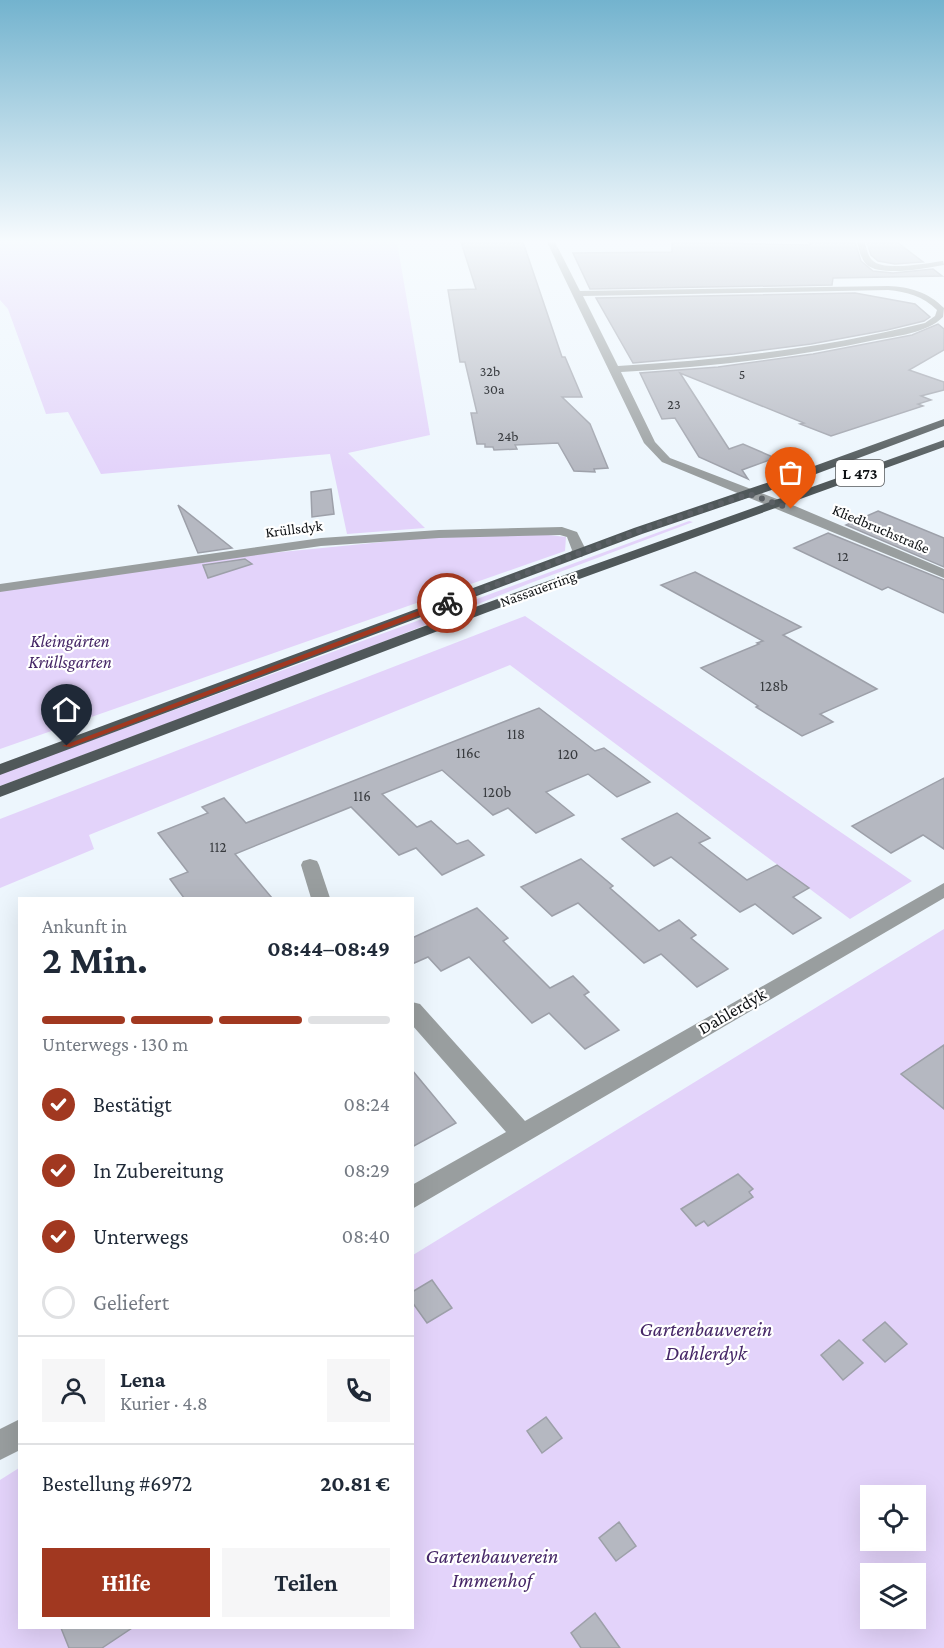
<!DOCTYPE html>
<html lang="de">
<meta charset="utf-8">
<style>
:root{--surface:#fff;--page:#f6f6f7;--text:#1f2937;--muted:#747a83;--line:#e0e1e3;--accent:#a13820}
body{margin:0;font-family:"Crimson Pro",serif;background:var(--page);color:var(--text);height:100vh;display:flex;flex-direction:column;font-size:22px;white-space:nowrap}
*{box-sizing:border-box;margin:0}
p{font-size:20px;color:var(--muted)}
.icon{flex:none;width:33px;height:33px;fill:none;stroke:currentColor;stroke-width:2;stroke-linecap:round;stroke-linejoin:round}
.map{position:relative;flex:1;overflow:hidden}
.panel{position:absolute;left:18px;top:897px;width:396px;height:732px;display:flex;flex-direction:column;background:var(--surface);border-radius:0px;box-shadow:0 6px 24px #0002}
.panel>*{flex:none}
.controls{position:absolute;left:860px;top:1485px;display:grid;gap:12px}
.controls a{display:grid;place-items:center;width:66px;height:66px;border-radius:0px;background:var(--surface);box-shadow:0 6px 24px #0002;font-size:30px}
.pin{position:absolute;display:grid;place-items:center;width:51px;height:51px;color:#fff;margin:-62px -26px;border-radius:50% 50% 50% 0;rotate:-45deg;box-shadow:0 0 6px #0007}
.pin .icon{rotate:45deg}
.courier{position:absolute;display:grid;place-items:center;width:60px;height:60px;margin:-30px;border:4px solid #a13820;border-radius:50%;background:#fff;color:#222;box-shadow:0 2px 8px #0007}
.summary em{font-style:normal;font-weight:700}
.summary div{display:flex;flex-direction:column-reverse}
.summary{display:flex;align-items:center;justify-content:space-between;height:102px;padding:0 24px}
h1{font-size:39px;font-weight:700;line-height:45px}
.bar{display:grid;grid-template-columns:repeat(4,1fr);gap:9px 6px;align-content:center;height:72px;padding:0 24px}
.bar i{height:8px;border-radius:4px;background:var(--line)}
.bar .active{background:var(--accent)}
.bar p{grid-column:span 4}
.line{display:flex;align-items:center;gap:15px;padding:0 24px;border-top:2px solid var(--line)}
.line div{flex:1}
.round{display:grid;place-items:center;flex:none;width:63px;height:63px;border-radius:0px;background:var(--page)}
ol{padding:0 24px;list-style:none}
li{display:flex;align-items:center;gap:18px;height:66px}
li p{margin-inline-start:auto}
li .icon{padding:6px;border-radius:50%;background:var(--accent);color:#fff;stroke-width:4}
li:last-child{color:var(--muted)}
li i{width:33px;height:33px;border:3px solid var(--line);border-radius:50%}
.button{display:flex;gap:12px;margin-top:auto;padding:12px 24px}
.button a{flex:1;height:69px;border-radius:0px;background:var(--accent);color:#fff;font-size:24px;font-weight:700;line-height:69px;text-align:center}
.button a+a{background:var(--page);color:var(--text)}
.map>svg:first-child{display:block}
.green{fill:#e3d3fa;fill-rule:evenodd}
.building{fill:#b5b8c1;stroke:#9da0a9;stroke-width:1.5}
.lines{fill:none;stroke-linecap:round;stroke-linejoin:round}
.minor{fill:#999e9f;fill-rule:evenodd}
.major{fill:#50585a;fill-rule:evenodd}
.route{fill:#a13820}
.done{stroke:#5b6065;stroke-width:6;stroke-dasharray:0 10.8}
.labels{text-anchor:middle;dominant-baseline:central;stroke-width:4.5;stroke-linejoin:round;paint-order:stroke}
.far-number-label{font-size:14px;fill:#373a3e}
.far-street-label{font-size:15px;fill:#0d1013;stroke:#fff}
.number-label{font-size:15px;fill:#373a3e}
.shield{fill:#fff;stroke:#56585a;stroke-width:1.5}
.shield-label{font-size:16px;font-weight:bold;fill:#0d1013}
.park-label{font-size:18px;font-style:italic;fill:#462767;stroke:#fff}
.street-label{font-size:18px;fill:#0d1013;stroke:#fff}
.near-park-label{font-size:21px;font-style:italic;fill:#462767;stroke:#fff}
</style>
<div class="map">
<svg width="944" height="1648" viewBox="0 0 944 1648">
<rect width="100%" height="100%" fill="#edf6fd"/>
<g class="green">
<path d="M0,242H397L430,435L348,453L425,528L347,534L330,454L101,474L68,412L46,414L8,309L0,300Z"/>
<path d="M689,521L693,522L528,584L330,663L0,786V774Z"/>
<path d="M540,534L566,537L565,551L0,749V591L242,556L423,538Z"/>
<path d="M525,616L912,881L850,919L510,665L89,835L94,849L0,888V819Z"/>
<path d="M944,929V1648H0V1480L19,1468L20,1628H412L413,1255ZM870,1496H915V1540H870ZM870,1574H915V1618H870Z"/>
</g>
<g class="building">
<path d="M461,242H523L562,357H565L582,397H562L590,424L608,468L594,469L595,472L574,471L558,443L515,445L517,449L494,450L493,447H485V444H477L471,413H477L465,362H460L448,290L476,289Z"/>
<path d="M672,242L810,245L809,242H855L861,261L873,271L893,273L933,269L942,276L833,278L832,285L590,289L573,253L672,252Z"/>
<path d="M867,242H897L923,262L895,264L878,261L871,255Z"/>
<path d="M855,293L915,304L930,317L924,321L887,330L811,344L734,354L633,363L596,298Z"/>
<path d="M938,324L944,329V350L909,370L944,382V390L921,396L931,400L918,404L923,406L831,436L800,424L804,423L680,373L729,449L743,444L775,458L742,470L748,479L699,457L675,418L662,419L640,373L718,367L813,354L912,335Z"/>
<path d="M331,489L334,514L312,517L311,492Z"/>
<path d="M178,505L232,548L198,553Z"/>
<path d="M878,511L944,538V567L846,525Z"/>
<path d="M828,533L944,580V613L888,587L882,590L794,548Z"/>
<path d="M245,559L252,564L208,578L203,565Z"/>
<path d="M695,572L801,627L783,635L877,689L820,714L833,722L802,736L756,707L758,706L701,668L759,644L757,643L763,641L661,585Z"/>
<path d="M539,708L595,751L604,748L650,782L617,797L588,774L546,792L574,815L536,833L508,808L493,815L442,770L382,794L417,827L431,821L457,844L468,840L484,855L442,875L416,848L399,855L351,807L235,854L272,898H184L170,879L188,872L158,833L208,813L202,807L224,798L246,823Z"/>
<path d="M944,778V849L923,835L891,853L852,826Z"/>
<path d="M677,813L710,838L699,843L747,880L777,865L809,888L793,897L821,918L793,934L755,904L740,912L671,857L654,866L622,839Z"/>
<path d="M581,859L613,886L610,888L659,931L679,920L696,935L691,938L728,969L697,987L661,954L644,963L578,903L552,916L521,887Z"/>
<path d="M477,908L508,938L503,941L550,988L573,976L589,992L584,995L619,1030L585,1049L549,1013L532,1023L469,957L441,971L428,957L412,964V938Z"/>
<path d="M944,1045V1109L901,1074Z"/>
<path d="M412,1070L456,1123L412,1147Z"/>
<path d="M738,1174L753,1189L749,1192L753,1197L708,1226L704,1221L696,1226L681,1209Z"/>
<path d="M432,1280L452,1308L427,1323L412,1302V1292Z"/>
<path d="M885,1322L907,1344L885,1362L863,1340Z"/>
<path d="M839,1340L863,1363L843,1380L821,1355Z"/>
<path d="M546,1417L562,1438L542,1453L527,1431Z"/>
<path d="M619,1522L636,1546L616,1561L599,1538Z"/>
<path d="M595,1613L620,1648H581L571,1633Z"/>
<path d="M61,1628H132L102,1648H69Z"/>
</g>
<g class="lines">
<g class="minor">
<path d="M547,242H555L580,291L888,286C910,287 928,292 944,308L943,317C927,333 897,336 875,340C792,358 707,367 621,372L655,442L670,458L795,506L944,569V578L662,462L644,443ZM888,290C907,292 923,296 937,310L935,316L925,323C824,348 722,360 618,366L583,296Z"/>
<path d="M857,242H865C866,248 868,256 872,260C883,272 928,263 943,261L944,265C926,268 882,277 867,265C861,259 859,250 857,242Z"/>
<path d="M562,527L577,532L586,550L582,557H572L570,554L572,550L567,537L560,535L439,538L321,546L0,592V584L321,538L439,530Z"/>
<path d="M310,859L317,861L319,865L330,898H311L301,865L303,861Z"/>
<path d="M944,883V898L412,1209V1185L506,1132L412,1025V1002L420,1004L525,1121Z"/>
<path d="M20,1419V1450L0,1460V1429Z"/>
</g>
<g class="major">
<path d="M944,419V426L792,483L642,534L0,775V764L634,528L784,477Z"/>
<path d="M944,440V447L488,612L0,797V786L478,606Z"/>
</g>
</g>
<linearGradient id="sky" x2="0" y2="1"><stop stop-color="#73b3ce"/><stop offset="0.51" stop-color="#f7fbfe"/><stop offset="1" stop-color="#f7fbfe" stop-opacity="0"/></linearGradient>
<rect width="944" height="473" fill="url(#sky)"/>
<path class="route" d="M447,600L451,603L450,604L70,747L62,746Z"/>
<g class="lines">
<path class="done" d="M447,603L638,531L749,494L791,509"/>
</g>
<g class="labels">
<g class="far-number-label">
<text x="490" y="371">32b</text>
<text x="742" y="374">5</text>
<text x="494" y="389">30a</text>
<text x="674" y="404">23</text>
<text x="508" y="436">24b</text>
<text x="843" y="556">12</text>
</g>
<g class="far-street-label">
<text transform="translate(294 529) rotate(-7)">Krüllsdyk</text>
<text transform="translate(881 529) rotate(23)">Kliedbruchstraße</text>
<text transform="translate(538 589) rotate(-20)">Nassauerring</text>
</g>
<g class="number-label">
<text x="774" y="686">128b</text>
<text x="516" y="734">118</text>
<text x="468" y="753">116c</text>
<text x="568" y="754">120</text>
<text x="497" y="792">120b</text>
<text x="362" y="796">116</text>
<text x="218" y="847">112</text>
</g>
<rect class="shield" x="836" y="460" width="48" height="26" rx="4.5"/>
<g class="shield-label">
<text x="860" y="473">L 473</text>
</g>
<g class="park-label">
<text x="70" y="641">Kleingärten<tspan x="70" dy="21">Krüllsgarten</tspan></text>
</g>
<g class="street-label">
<text transform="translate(732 1011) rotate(-30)">Dahlerdyk</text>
</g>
<g class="near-park-label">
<text x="706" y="1329">Gartenbauverein<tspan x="706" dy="24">Dahlerdyk</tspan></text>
<text x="492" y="1556">Gartenbauverein<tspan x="492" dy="24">Immenhof</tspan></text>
</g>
</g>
</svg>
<div class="controls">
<a><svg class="icon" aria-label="locate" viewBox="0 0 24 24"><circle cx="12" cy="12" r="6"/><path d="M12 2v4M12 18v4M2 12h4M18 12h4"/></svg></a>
<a><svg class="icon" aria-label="layers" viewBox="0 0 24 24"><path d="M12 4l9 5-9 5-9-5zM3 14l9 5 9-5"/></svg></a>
</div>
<div class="pin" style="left:791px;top:509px;background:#ea580c"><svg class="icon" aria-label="bag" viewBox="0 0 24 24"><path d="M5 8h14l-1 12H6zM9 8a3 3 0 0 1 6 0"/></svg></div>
<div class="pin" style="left:67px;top:746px;background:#1f2937"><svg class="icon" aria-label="home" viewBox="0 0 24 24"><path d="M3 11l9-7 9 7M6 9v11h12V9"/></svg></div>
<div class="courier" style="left:447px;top:603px"><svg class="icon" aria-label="bike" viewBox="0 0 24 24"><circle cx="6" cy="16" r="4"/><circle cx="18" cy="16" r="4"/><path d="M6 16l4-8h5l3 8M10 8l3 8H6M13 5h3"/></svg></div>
<section class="panel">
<div class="summary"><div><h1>2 Min.</h1><p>Ankunft in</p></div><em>08:44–08:49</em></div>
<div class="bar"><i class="active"></i><i class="active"></i><i class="active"></i><i></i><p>Unterwegs · 130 m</p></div>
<ol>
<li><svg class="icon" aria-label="check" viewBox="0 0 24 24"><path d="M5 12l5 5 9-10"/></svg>Bestätigt<p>08:24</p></li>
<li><svg class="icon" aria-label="check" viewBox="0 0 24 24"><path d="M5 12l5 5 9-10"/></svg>In Zubereitung<p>08:29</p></li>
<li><svg class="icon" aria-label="check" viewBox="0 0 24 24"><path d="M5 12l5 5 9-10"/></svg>Unterwegs<p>08:40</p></li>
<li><i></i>Geliefert</li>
</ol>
<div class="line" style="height:108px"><a class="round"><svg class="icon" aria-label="person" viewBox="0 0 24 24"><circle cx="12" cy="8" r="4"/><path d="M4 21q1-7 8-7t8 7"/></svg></a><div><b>Lena</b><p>Kurier · 4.8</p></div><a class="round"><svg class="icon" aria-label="phone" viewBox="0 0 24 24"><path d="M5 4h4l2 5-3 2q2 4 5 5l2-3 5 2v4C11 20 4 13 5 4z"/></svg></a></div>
<div class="line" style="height:78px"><div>Bestellung #6972</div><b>20.81 €</b></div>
<div class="button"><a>Hilfe</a><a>Teilen</a></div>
</section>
</div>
